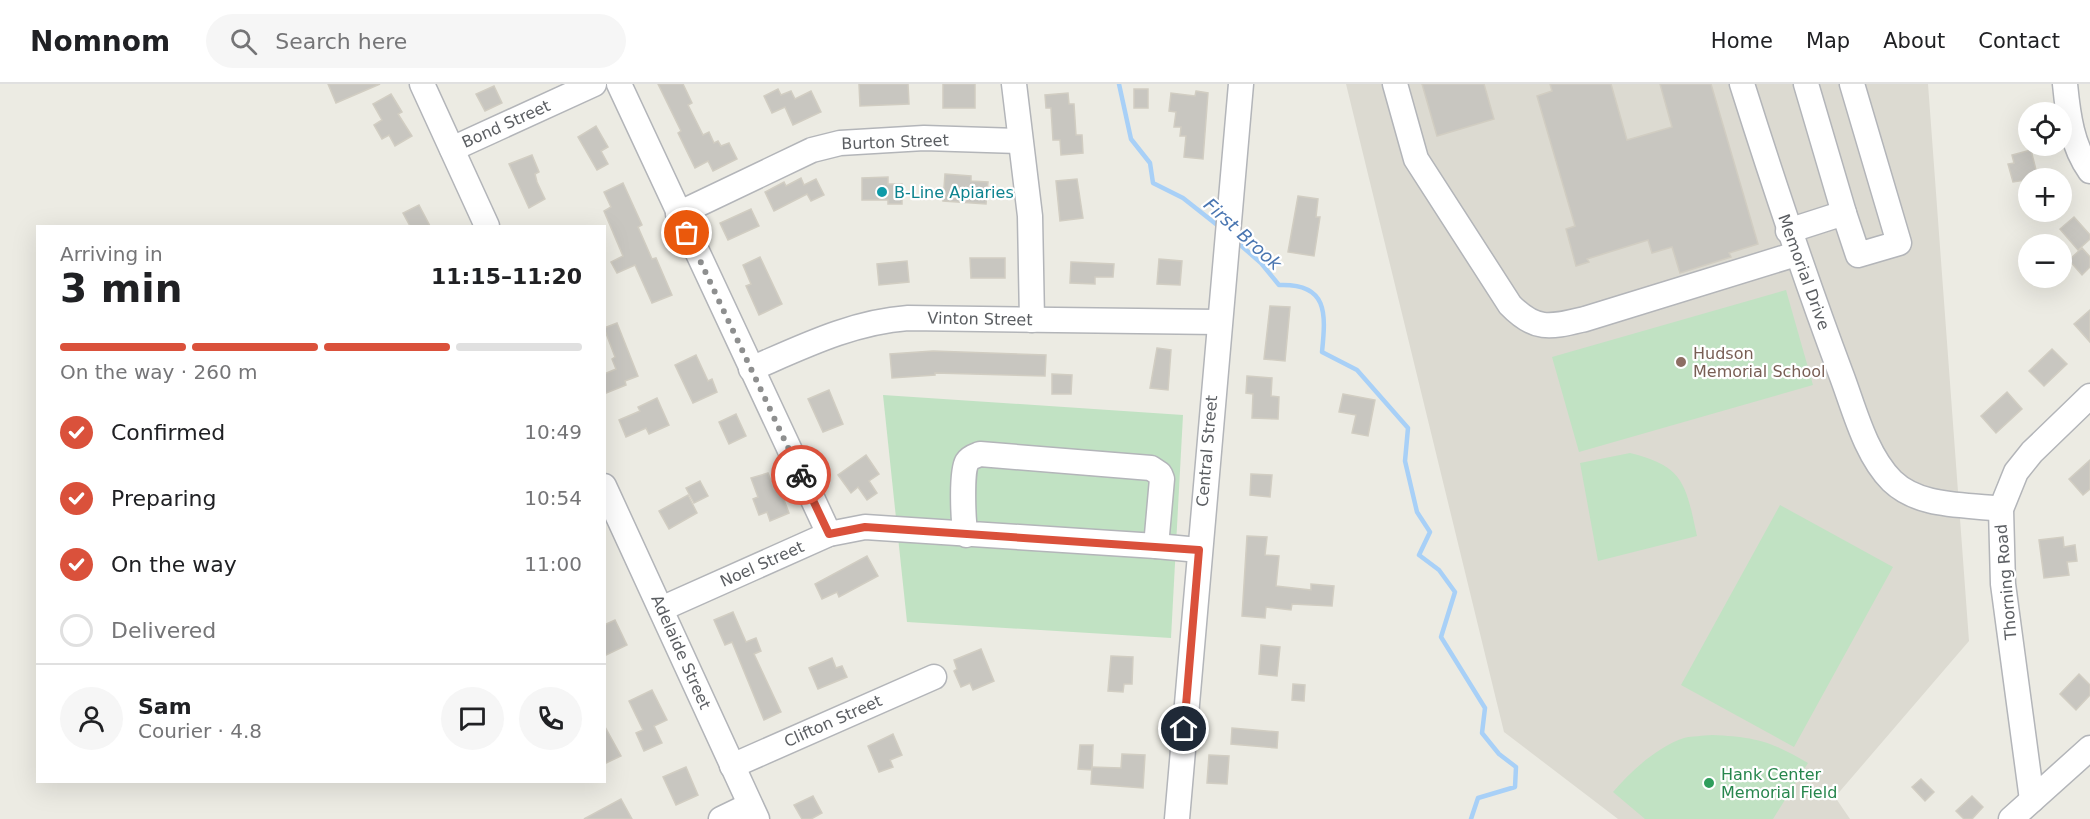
<!DOCTYPE html>
<meta charset="utf-8">
<style>
:root{--surface:#fff;--page:#f6f6f6;--text:#202124;--muted:#757577;--line:#e0e0e0;--accent:#da513b}
body{margin:0;font-family:"DejaVu Sans",sans-serif;background:var(--page);color:var(--text);height:100vh;display:flex;flex-direction:column;font-size:22px;white-space:nowrap}
*{box-sizing:border-box;margin:0}
p{font-size:20px;color:var(--muted)}
.icon{flex:none;width:33px;height:33px;fill:none;stroke:currentColor;stroke-width:2;stroke-linecap:round;stroke-linejoin:round}
.map{position:relative;flex:1;overflow:hidden}
.side{position:absolute;left:36px;top:141px;width:570px;height:558px;display:flex;flex-direction:column;background:var(--surface);border-radius:0px;box-shadow:0 6px 24px #0002}
.side>*{flex:none}
.tools{position:absolute;left:2018px;top:18px;display:grid;gap:12px}
.tools a{display:grid;place-items:center;width:54px;height:54px;border-radius:50%;background:var(--surface);box-shadow:0 6px 24px #0002;font-size:30px}
.pin{position:absolute;display:grid;place-items:center;width:51px;height:51px;color:#fff;margin:-26px;border:3px solid #fff;border-radius:50%;box-shadow:0 2px 6px #0007}
.courier{position:absolute;display:grid;place-items:center;width:60px;height:60px;margin:-30px;border:4px solid #da513b;border-radius:50%;background:#fff;color:#222;box-shadow:0 2px 8px #0007}
.headline em{font-style:normal;font-weight:700}
.headline div{display:flex;flex-direction:column-reverse}
.headline{display:flex;align-items:center;justify-content:space-between;height:102px;padding:0 24px}
h1{font-size:39px;font-weight:700;line-height:45px}
.bar{display:grid;grid-template-columns:repeat(4,1fr);gap:9px 6px;align-content:center;height:72px;padding:0 24px}
.bar i{height:8px;border-radius:4px;background:var(--line)}
.bar .current{background:var(--accent)}
.bar p{grid-column:span 4}
.line{display:flex;align-items:center;gap:15px;padding:0 24px;border-top:2px solid var(--line)}
.line div{flex:1}
.round{display:grid;place-items:center;flex:none;width:63px;height:63px;border-radius:32px;background:var(--page)}
ol{padding:0 24px;list-style:none}
li{display:flex;align-items:center;gap:18px;height:66px}
li p{margin-inline-start:auto}
li .icon{padding:6px;border-radius:50%;background:var(--accent);color:#fff;stroke-width:4}
li:last-child{color:var(--muted)}
li i{width:33px;height:33px;border:3px solid var(--line);border-radius:50%}
header{display:flex;align-items:center;gap:36px;box-sizing:border-box;height:84px;padding:0 30px;background:var(--surface);border-bottom:2px solid var(--line)}
header strong{font-size:28px}
nav{display:flex;gap:33px;margin-inline-start:auto;font-size:21px}
.search{width:420px;height:54px;background:var(--page);display:flex;align-items:center;gap:15px;box-sizing:border-box;padding:0 21px;border-radius:33px;color:var(--muted);font-size:22px}
.map>svg:first-child{display:block}
.education{fill:#dcdad1}
.green{fill:#c1e2c3}
.lines{fill:none;stroke-linecap:round;stroke-linejoin:round}
.stream{stroke:#a8d0f7;stroke-width:4.5}
.building{fill:#c8c6c0;stroke:#d1cdc2;stroke-width:1.5}
.minor-casing{stroke:#b3b5b9;stroke-width:27}
.minor{stroke:#fff;stroke-width:24}
.done{stroke:#8e8f8f;stroke-width:6;stroke-dasharray:0 10.8}
.route{stroke:#da513b;stroke-width:8}
.culture-dot{fill:#0f9aa8;stroke:#fff;stroke-width:2}
.education-dot{fill:#8d6e63;stroke:#fff;stroke-width:2}
.leisure-dot{fill:#2e9e5b;stroke:#fff;stroke-width:2}
.labels{text-anchor:middle;dominant-baseline:central;stroke-width:4.5;stroke-linejoin:round;paint-order:stroke}
.street-label{font-size:16px;fill:#5b5e62;stroke:#fff}
.culture-label{font-size:16px;fill:#0d838f;stroke:#fff;text-anchor:start}
.education-label{font-size:16px;fill:#785e54;stroke:#fff;text-anchor:start}
.leisure-label{font-size:16px;fill:#27864d;stroke:#fff;text-anchor:start}
.water-label{font-size:18px;font-style:italic;fill:#4a76b1;stroke:#fff}
</style>
<header>
<strong>Nomnom</strong>
<div class="search"><svg class="icon" aria-label="search" viewBox="0 0 24 24"><circle cx="10" cy="10" r="6"/><path d="M15 15l6 6"/></svg>Search here</div>
<nav><a>Home</a><a>Map</a><a>About</a><a>Contact</a></nav>
</header>
<div class="map">
<svg width="2090" height="735" viewBox="0 0 2090 735">
<rect width="100%" height="100%" fill="#ecebe3"/>
<path class="education" d="M1346,0H1928L1969,557L1835,713L1850,735H1618L1504,648Z"/>
<g class="green">
<path d="M1786,206L1813,301L1579,368L1552,273Z"/>
<path d="M883,311L1183,331L1171,554L907,538Z"/>
<path d="M1630,369C1685,382 1686,402 1697,452L1598,477L1580,379Z"/>
<path d="M1780,421L1893,483L1794,663L1681,601Z"/>
<path d="M1712,651C1755,653 1771,657 1808,679L1773,735H1645L1613,708C1631,687 1657,663 1684,654C1692,652 1703,652 1712,651Z"/>
</g>
<g class="lines">
<g class="stream">
<path d="M1119,0L1131,55L1150,79L1153,99L1183,114L1221,144"/>
<path d="M1237,158L1261,179L1279,201C1328,199 1326,229 1322,268L1357,286L1408,344L1405,377L1417,428L1430,448L1419,471L1439,486L1455,508L1441,553L1485,624L1482,649L1499,670L1516,683L1515,703L1478,714L1471,735"/>
</g>
</g>
<g class="building">
<path d="M328,0H380L336,19Z"/>
<path d="M658,0H683L692,19L688,21L703,51L709,48L714,59L718,57L721,62L729,59L737,75L713,87L708,77L695,84L678,49L681,47Z"/>
<path d="M859,0H908L909,20L860,22Z"/>
<rect x="943" y="0" width="32" height="24"/>
<path d="M1422,0H1484L1494,35L1437,52Z"/>
<path d="M1550,0H1611L1627,56L1672,43L1660,0H1711L1758,160L1729,169L1731,173L1680,189L1672,163L1652,169L1648,156L1587,175L1589,178L1576,182L1566,145L1575,142L1537,12L1552,7Z"/>
<path d="M494,2L502,19L485,27L476,10Z"/>
<path d="M778,5L781,11L791,7L795,15L811,7L821,28L793,41L785,23L772,29L764,12Z"/>
<rect x="1134" y="5" width="14" height="19"/>
<path d="M1196,7L1208,9L1203,75L1184,73L1186,52H1180L1181,43H1174L1176,28L1169,27L1171,9L1195,12Z"/>
<path d="M1068,9L1069,20H1074L1076,51H1082L1083,69L1061,71L1060,56H1053L1051,24H1046L1045,11Z"/>
<path d="M391,10L402,28L398,30L412,52L395,62L389,51L382,55L374,41L382,36L373,20Z"/>
<path d="M596,42L608,63L601,67L608,80L597,86L578,53Z"/>
<path d="M2031,66L2038,94L2013,98L2008,80L2014,79L2012,71Z"/>
<path d="M532,71L539,88L535,90L537,98L545,115L529,124L509,80Z"/>
<path d="M945,90L971,92V97L988,98L986,120L943,117Z"/>
<path d="M888,93V100H902V120H888V116H862V94Z"/>
<path d="M801,94L804,101L816,95L824,111L811,117L807,110L774,127L765,108L784,98L786,102Z"/>
<path d="M1077,95L1083,134L1060,137L1056,97Z"/>
<path d="M623,99L642,141L638,143L652,175L656,174L672,211L652,219L635,181L617,189L611,178L623,172L604,127L611,123L604,108Z"/>
<path d="M1298,112L1318,115L1316,133H1320L1314,172L1288,168Z"/>
<path d="M419,121L430,142H410L403,129Z"/>
<path d="M751,125L759,142L728,156L720,139Z"/>
<path d="M2074,133L2090,151V155L2078,166L2060,145Z"/>
<path d="M2082,164L2090,173V183L2082,191L2069,176Z"/>
<path d="M760,173L782,220L759,231L746,202L751,200L743,181Z"/>
<path d="M970,174H1005V194H971Z"/>
<path d="M1159,175L1182,177L1180,201L1157,200Z"/>
<path d="M907,177L909,198L879,201L877,180Z"/>
<path d="M1071,178L1114,180L1113,193H1095V200L1070,199Z"/>
<path d="M1270,222L1290,223L1285,277L1264,275Z"/>
<path d="M2090,226V258L2074,240Z"/>
<path d="M617,239L638,292L625,297L626,301L604,310V290L616,285L612,275L615,273L604,244Z"/>
<path d="M1157,264L1171,266L1168,306L1150,304Z"/>
<path d="M2052,265L2067,280L2044,302L2029,287Z"/>
<path d="M933,267L1046,271L1045,292L935,289V291L892,294L890,270Z"/>
<path d="M696,271L708,297L712,295L717,308L693,319L675,281Z"/>
<path d="M1052,290L1072,291L1071,310H1052Z"/>
<path d="M1247,292L1272,294L1271,312L1279,313L1278,335L1252,334L1253,310L1246,309Z"/>
<path d="M829,306L843,340L823,348L808,315Z"/>
<path d="M2007,308L2022,325L1996,349L1981,332Z"/>
<path d="M1343,310L1375,316L1368,352L1352,349L1356,331L1339,328Z"/>
<path d="M657,314L669,341L649,350L646,344L626,353L619,336L640,327L638,323Z"/>
<path d="M736,330L746,352L729,360L719,338Z"/>
<path d="M866,371L879,390L869,397L877,409L867,416L858,403L851,409L838,391Z"/>
<path d="M2090,376V405L2083,411L2069,395Z"/>
<path d="M768,389L774,405L779,403L789,429L770,437L767,428L759,431L753,415L758,413L751,394Z"/>
<path d="M1251,390L1272,391L1270,413L1250,411Z"/>
<path d="M700,397L708,412L694,419L686,404Z"/>
<path d="M688,411L697,429L669,445L659,427Z"/>
<path d="M1247,452L1267,453L1265,471L1279,472L1276,502L1311,506V500L1334,502L1332,522L1292,520L1291,526L1266,523L1265,534L1242,532Z"/>
<path d="M2063,453L2064,463L2075,461L2077,477L2067,478L2069,491L2044,494L2039,456Z"/>
<path d="M867,472L878,492L839,513L837,508L822,515L815,500Z"/>
<path d="M733,528L746,558L756,554L761,567L754,570L781,628L764,636L732,558L725,561L714,536Z"/>
<path d="M615,536L627,561L604,572V541Z"/>
<path d="M1261,561L1280,563L1277,592L1259,590Z"/>
<path d="M981,565L994,597L973,606L970,599L961,603L954,587L957,585L954,576Z"/>
<path d="M1111,572L1133,573L1132,600H1124L1123,608L1108,607Z"/>
<path d="M832,574L836,584L842,582L847,593L818,605L809,584Z"/>
<path d="M2079,590L2090,601V611L2076,626L2060,610Z"/>
<path d="M1293,600L1305,601L1304,617L1292,616Z"/>
<path d="M652,606L667,636L654,642L662,659L644,667L636,649L643,646L629,617Z"/>
<path d="M604,641L621,672L604,680Z"/>
<path d="M1232,644L1278,648L1277,664L1231,660Z"/>
<path d="M893,650L902,671L890,676L893,683L879,688L868,662Z"/>
<path d="M1080,661H1093L1092,686L1078,685Z"/>
<path d="M1122,670L1145,671L1143,704L1091,700L1092,683L1121,684Z"/>
<path d="M1209,671L1229,672L1227,700L1207,699Z"/>
<path d="M686,683L698,711L676,721L663,693Z"/>
<path d="M1921,695L1934,708L1925,717L1912,703Z"/>
<path d="M813,712L822,729L811,735H802L794,721Z"/>
<path d="M1972,712L1983,723L1972,735H1964L1956,727Z"/>
<path d="M621,715L632,735H584Z"/>
</g>
<g class="lines">
<defs>
<g id="minor">
<path d="M422,0L487,142"/>
<path d="M619,0L829,450"/>
<path d="M1014,0L1030,132L1032,236"/>
<path d="M1395,0L1416,75L1510,221C1536,248 1551,243 1585,235L1796,170"/>
<path d="M1742,0C1773,98 1805,194 1841,290C1854,324 1865,370 1892,397C1920,424 1965,420 2001,425"/>
<path d="M1806,0L1844,129"/>
<path d="M2065,0C2068,31 2072,62 2090,87"/>
<path d="M452,65L594,0"/>
<path d="M678,130L812,66L840,59L924,54L1020,57"/>
<path d="M1788,147L1844,129L1858,171L1899,159L1852,0"/>
<path d="M751,285C802,263 852,238 908,234L1219,238"/>
<path d="M604,402L757,735"/>
<path d="M1156,462L1199,466"/>
<path d="M661,525L829,450L865,443L1156,462L1162,395L1160,390L1151,384L980,370C975,372 970,373 967,378C961,388 963,439 966,451"/>
<path d="M732,682L934,593"/>
<path d="M2032,716L2003,500L2001,425L2016,388L2032,368L2090,312"/>
<path d="M721,735L750,721"/>
<path d="M1177,735L1241,0"/>
<path d="M2011,735L2090,664"/>
</g>
</defs>
<use href="#minor" class="minor-casing"/>
<use href="#minor" class="minor"/>
</g>
<g class="lines">
<path class="done" d="M687,149L801,391"/>
<path class="route" d="M801,391L829,450L865,443L1199,466L1184,645"/>
</g>
<circle class="culture-dot" cx="882" cy="108" r="6"/>
<circle class="education-dot" cx="1681" cy="278" r="6"/>
<circle class="leisure-dot" cx="1709" cy="699" r="6"/>
<g class="labels">
<g class="street-label">
<text transform="translate(506 40) rotate(-24)">Bond Street</text>
<text transform="translate(895 58) rotate(-2)">Burton Street</text>
<text transform="translate(1804 188) rotate(70)">Memorial Drive</text>
<text transform="translate(980 235) rotate(1)">Vinton Street</text>
<text transform="translate(1207 367) rotate(-85)">Central Street</text>
<text transform="translate(762 480) rotate(-24)">Noel Street</text>
<text transform="translate(2006 498) rotate(-95)">Thorning Road</text>
<text transform="translate(681 568) rotate(66)">Adelaide Street</text>
<text transform="translate(833 637) rotate(-24)">Clifton Street</text>
</g>
<g class="culture-label">
<text x="894" y="108">B-Line Apiaries</text>
</g>
<g class="education-label">
<text x="1693" y="269">Hudson<tspan x="1693" dy="18">Memorial School</tspan></text>
</g>
<g class="leisure-label">
<text x="1721" y="690">Hank Center<tspan x="1721" dy="18">Memorial Field</tspan></text>
</g>
<g class="water-label">
<text transform="translate(1243 150) rotate(42)">First Brook</text>
</g>
</g>
</svg>
<div class="tools">
<a><svg class="icon" aria-label="locate" viewBox="0 0 24 24"><circle cx="12" cy="12" r="6"/><path d="M12 2v4M12 18v4M2 12h4M18 12h4"/></svg></a>
<a>+</a>
<a>−</a>
</div>
<div class="pin" style="left:687px;top:149px;background:#ea580c"><svg class="icon" aria-label="bag" viewBox="0 0 24 24"><path d="M5 8h14l-1 12H6zM9 8a3 3 0 0 1 6 0"/></svg></div>
<div class="pin" style="left:1184px;top:645px;background:#1f2937"><svg class="icon" aria-label="home" viewBox="0 0 24 24"><path d="M3 11l9-7 9 7M6 9v11h12V9"/></svg></div>
<div class="courier" style="left:801px;top:391px"><svg class="icon" aria-label="bike" viewBox="0 0 24 24"><circle cx="6" cy="16" r="4"/><circle cx="18" cy="16" r="4"/><path d="M6 16l4-8h5l3 8M10 8l3 8H6M13 5h3"/></svg></div>
<section class="side">
<div class="headline"><div><h1>3 min</h1><p>Arriving in</p></div><em>11:15–11:20</em></div>
<div class="bar"><i class="current"></i><i class="current"></i><i class="current"></i><i></i><p>On the way · 260 m</p></div>
<ol>
<li><svg class="icon" aria-label="check" viewBox="0 0 24 24"><path d="M5 12l5 5 9-10"/></svg>Confirmed<p>10:49</p></li>
<li><svg class="icon" aria-label="check" viewBox="0 0 24 24"><path d="M5 12l5 5 9-10"/></svg>Preparing<p>10:54</p></li>
<li><svg class="icon" aria-label="check" viewBox="0 0 24 24"><path d="M5 12l5 5 9-10"/></svg>On the way<p>11:00</p></li>
<li><i></i>Delivered</li>
</ol>
<div class="line" style="height:108px"><a class="round"><svg class="icon" aria-label="person" viewBox="0 0 24 24"><circle cx="12" cy="8" r="4"/><path d="M4 21q1-7 8-7t8 7"/></svg></a><div><b>Sam</b><p>Courier · 4.8</p></div><a class="round"><svg class="icon" aria-label="chat" viewBox="0 0 24 24"><path d="M4 5h16v11H9l-5 4z"/></svg></a><a class="round"><svg class="icon" aria-label="phone" viewBox="0 0 24 24"><path d="M5 4h4l2 5-3 2q2 4 5 5l2-3 5 2v4C11 20 4 13 5 4z"/></svg></a></div>
</section>
</div>
